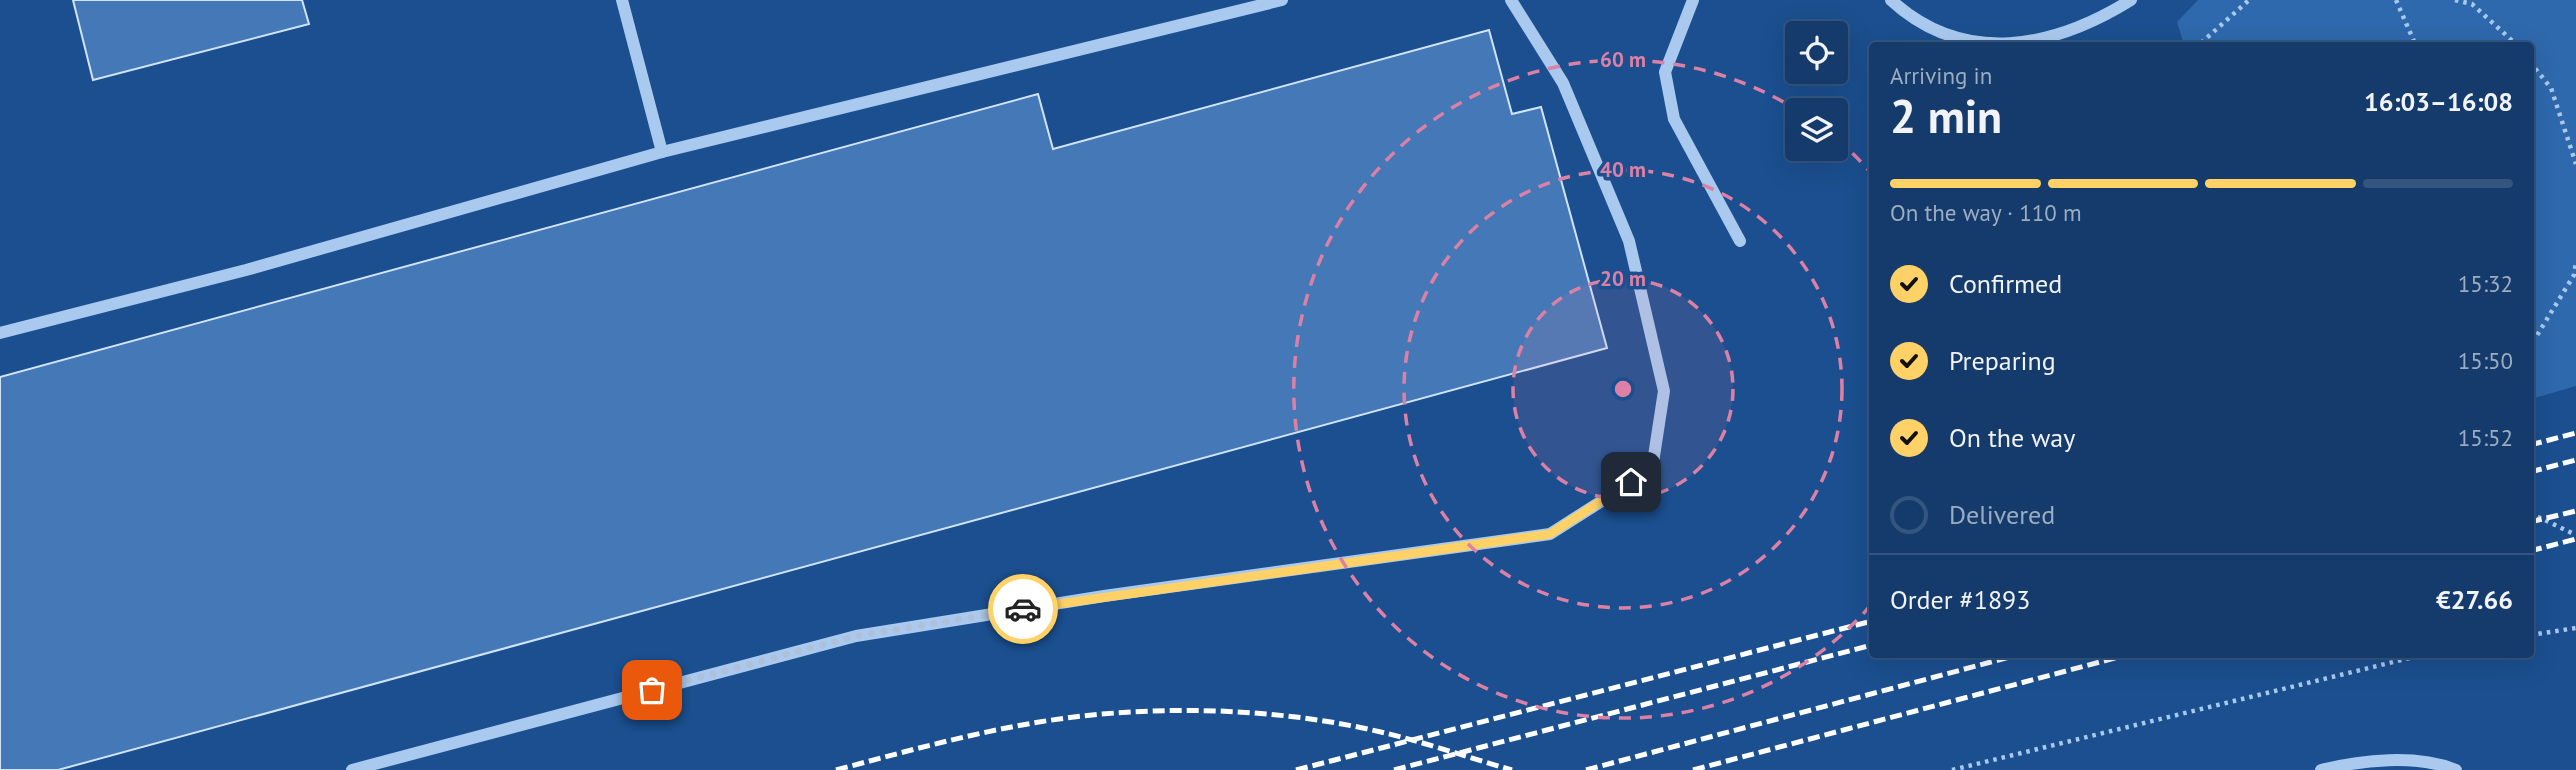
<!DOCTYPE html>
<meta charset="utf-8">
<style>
:root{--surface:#143b6b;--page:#1d4271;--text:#f1f3f6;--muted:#9dadc1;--line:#33557e;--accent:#ffd166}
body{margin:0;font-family:"PT Sans",sans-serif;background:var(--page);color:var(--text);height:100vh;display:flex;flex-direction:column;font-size:26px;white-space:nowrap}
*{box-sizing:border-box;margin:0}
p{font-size:23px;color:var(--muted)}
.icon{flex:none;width:38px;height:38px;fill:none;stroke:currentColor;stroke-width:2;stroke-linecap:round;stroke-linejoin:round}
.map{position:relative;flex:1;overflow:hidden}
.panel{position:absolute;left:1869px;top:42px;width:665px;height:616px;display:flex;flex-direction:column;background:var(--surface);border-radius:7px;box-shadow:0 7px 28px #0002,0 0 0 2px var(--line)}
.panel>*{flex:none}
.fabs{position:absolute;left:1785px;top:21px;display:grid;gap:14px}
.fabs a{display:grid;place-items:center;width:63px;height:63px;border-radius:7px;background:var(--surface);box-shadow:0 7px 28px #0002,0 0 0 2px var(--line);font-size:35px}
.pin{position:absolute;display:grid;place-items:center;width:60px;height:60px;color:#fff;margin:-30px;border-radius:14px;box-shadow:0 4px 10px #0006}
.courier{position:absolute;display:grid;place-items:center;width:70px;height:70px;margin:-35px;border:5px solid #ffd166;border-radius:50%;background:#fff;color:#222;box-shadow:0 2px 9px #0007}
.summary em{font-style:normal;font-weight:600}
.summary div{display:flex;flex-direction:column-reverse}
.summary{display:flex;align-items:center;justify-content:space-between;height:119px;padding:0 21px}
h1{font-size:46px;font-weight:600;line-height:52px}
.bar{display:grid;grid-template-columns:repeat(4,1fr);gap:10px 7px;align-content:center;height:84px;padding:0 21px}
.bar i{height:9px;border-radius:5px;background:var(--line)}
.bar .active{background:var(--accent)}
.bar p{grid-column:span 4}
.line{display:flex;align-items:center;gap:18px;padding:0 21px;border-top:2px solid var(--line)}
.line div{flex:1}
ol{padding:0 21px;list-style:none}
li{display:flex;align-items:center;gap:21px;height:77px}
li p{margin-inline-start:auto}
li .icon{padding:7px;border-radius:50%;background:var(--accent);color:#111;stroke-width:4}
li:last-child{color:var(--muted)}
li i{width:38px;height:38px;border:4px solid var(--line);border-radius:50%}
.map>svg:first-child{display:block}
.green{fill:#2e69ad}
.building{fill:#4478b7;stroke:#cfe3fa;stroke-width:2}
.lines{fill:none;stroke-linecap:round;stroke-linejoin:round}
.path{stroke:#a9c9ee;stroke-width:4.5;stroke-dasharray:3.5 5;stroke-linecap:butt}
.minor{stroke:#a9c9ee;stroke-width:12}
.rail{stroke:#fff;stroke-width:5;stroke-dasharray:12 5;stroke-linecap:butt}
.done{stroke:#afc1d8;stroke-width:7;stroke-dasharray:0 12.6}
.route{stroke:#ffd166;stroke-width:9}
.ring{fill:none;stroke:#dd80a5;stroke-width:3.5;stroke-dasharray:12 9}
.centre{fill:#dd80a5;stroke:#1b4f8f;stroke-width:3.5}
.ring-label{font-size:21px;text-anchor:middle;font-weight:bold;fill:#dd80a5;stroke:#1b4f8f;stroke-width:7;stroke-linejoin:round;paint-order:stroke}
</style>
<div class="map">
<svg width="2576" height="770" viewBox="0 0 2576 770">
<rect width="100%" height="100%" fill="#1b4f8f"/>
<path class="green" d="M2198,0H2576V386L2531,399L2530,46L2184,45L2177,22Z"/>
<g class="building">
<path d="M73,0H302L309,24L93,80Z"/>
<path d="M1489,30L1512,114L1541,107L1607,348L58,770H0V377L1038,94L1053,149Z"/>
</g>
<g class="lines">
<g class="path">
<path d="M2396,0L2416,46"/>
<path d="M2455,0L2472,4L2518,46"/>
<path d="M2201,43L2249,0"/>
<path d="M2198,46L2201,43L2203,46"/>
<path d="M2530,62L2551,88L2576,164"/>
<path d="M2530,338L2536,337L2574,275L2576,262"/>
<path d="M2530,513L2576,535"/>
<path d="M2530,635L2576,628"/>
<path d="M1952,770L2426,654"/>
</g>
<g class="minor">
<path d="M1693,0L1665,72L1674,119L1740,241"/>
<path d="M1891,0C1964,67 2054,48 2131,0"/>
<path d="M662,152L1282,0"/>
<path d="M0,333L246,270L662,152L622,0"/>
<path d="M352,770L856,636L1104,596L1550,534L1652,469L1664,391L1629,241L1563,83L1511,0"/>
<path d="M2321,770C2362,760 2416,754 2456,770"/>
</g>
<g class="rail">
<path d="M2530,445L2576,433"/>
<path d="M2530,472L2576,460"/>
<path d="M2530,522L2576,511"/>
<path d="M2530,551L2576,539"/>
<path d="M836,770C915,749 993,727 1074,717C1174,705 1286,709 1385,733C1427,743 1470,758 1512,770"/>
<path d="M1296,770L1872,621"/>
<path d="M1394,770L1872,645"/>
<path d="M1586,770L2021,654"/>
<path d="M1693,770L2130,654"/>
</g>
</g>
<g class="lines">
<path class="done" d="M652,690L856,636L1023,609"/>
<path class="route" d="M1023,609L1550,534L1631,482"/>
</g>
<circle cx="1623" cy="389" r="110" fill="#dd80a5" fill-opacity=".12"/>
<g class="ring">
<circle cx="1623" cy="389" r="110"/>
<circle cx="1623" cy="389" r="219"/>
<path d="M1871 605A329 329 0 1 1 1797 110M1837 139A329 329 0 0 1 1871 173"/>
</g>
<circle cx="1623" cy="389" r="10" class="centre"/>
<g class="ring-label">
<text x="1623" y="67">60 m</text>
<text x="1623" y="177">40 m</text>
<text x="1623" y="286">20 m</text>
</g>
</svg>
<div class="fabs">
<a><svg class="icon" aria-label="locate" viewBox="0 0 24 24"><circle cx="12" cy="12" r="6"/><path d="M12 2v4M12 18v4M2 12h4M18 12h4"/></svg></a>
<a><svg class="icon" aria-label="layers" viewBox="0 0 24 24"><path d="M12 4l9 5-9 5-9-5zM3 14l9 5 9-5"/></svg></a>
</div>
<div class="pin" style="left:652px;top:690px;background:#ea580c"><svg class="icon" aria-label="bag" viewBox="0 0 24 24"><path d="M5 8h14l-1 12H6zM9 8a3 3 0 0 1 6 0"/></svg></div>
<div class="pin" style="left:1631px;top:482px;background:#1f2937"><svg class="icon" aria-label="home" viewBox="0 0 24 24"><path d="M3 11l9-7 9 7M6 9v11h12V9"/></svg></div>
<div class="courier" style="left:1023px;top:609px"><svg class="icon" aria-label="car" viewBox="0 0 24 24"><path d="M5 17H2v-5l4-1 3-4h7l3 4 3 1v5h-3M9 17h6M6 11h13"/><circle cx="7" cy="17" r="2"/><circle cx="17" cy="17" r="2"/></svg></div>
<section class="panel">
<div class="summary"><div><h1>2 min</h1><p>Arriving in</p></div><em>16:03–16:08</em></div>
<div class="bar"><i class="active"></i><i class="active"></i><i class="active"></i><i></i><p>On the way · 110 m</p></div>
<ol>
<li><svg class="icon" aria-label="check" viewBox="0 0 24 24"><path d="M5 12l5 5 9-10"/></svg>Confirmed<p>15:32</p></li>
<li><svg class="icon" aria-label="check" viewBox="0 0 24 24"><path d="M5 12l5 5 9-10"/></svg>Preparing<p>15:50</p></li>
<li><svg class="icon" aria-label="check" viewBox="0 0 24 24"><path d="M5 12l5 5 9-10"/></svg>On the way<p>15:52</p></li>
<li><i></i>Delivered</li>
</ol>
<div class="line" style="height:91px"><div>Order #1893</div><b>€27.66</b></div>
</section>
</div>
